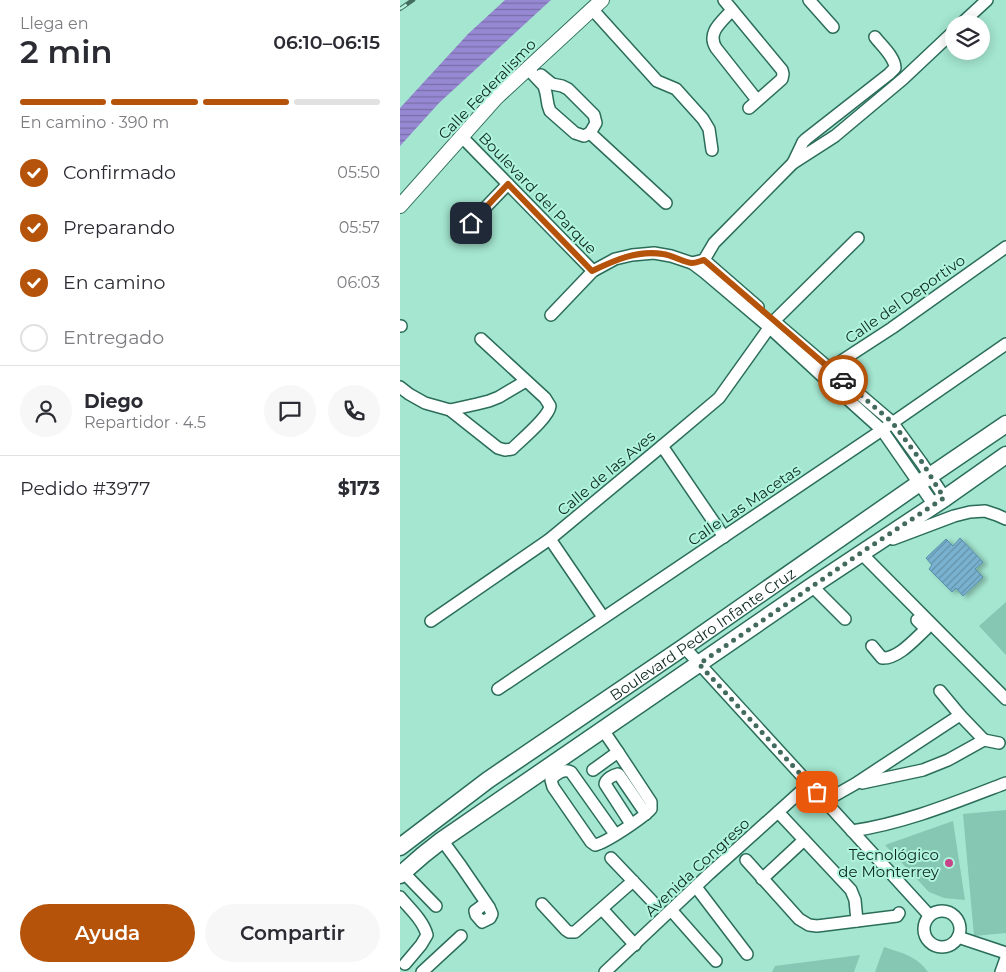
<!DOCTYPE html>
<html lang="es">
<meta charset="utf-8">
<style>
:root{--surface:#fff;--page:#f7f7f7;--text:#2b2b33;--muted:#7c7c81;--line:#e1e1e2;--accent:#b45309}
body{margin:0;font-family:Montserrat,sans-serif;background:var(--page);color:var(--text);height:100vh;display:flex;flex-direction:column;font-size:19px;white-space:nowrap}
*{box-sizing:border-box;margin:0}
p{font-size:16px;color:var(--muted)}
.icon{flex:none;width:28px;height:28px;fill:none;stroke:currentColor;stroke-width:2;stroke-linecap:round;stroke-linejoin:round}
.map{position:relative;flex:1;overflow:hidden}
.panel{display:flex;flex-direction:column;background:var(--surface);width:400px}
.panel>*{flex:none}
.controls{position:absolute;left:545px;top:15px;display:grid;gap:10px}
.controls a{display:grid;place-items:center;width:45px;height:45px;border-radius:50%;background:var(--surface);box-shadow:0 2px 12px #0003;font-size:25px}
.pin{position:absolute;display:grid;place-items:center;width:42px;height:42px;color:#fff;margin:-21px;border-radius:10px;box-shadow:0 2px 8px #0006}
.courier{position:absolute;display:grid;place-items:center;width:50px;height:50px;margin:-25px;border:4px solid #b45309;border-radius:50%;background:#fff;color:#222;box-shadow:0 1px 6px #0007}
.summary em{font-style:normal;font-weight:600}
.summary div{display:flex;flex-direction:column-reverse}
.summary{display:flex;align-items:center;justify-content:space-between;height:85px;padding:0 20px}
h1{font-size:32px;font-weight:600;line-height:38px}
.bar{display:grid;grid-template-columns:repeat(4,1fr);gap:8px 5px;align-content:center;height:60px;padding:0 20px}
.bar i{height:6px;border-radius:4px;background:var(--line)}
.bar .current{background:var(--accent)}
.bar p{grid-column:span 4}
.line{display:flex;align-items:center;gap:12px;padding:0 20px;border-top:1px solid var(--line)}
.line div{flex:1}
.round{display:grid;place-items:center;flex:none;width:52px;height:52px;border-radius:26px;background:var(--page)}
ol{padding:0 20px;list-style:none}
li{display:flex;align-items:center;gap:15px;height:55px}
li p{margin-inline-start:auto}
li .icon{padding:5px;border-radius:50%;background:var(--accent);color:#fff;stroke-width:4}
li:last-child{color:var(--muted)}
li i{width:28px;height:28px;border:2px solid var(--line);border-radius:50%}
.action{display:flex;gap:10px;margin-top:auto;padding:10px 20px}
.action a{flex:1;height:58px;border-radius:30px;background:var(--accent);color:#fff;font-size:20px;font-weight:600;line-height:58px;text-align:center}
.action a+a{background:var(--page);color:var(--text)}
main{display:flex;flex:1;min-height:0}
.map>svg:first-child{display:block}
.grass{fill:#85c7b2}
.water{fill:url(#water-rules)}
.building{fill:url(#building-hatch);stroke:#578fac;filter:url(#shadow)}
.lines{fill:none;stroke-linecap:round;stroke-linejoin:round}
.minor-casing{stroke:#2b6d5a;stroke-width:14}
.major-casing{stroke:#2b6d5a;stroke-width:16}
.highway-casing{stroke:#2b6d5a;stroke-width:19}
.minor{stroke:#fff;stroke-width:11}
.major{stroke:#fff;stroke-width:14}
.highway{stroke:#fff;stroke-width:16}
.rail-casing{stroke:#436c5f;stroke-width:4.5}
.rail{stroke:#b1f4dd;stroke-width:2.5;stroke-dasharray:8;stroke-linecap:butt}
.done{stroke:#426a5e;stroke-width:5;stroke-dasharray:0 9}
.route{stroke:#b45309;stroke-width:6}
.poi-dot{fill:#c84488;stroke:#b1f4dd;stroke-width:2}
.labels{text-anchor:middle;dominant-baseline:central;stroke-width:4;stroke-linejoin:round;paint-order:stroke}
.street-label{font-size:15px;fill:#0d2820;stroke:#b1f4dd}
.poi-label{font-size:15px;fill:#0d2820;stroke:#b1f4dd;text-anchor:end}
</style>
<main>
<section class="panel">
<div class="summary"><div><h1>2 min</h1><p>Llega en</p></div><em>06:10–06:15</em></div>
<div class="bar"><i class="current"></i><i class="current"></i><i class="current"></i><i></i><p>En camino · 390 m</p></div>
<ol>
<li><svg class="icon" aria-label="check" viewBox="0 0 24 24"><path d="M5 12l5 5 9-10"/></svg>Confirmado<p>05:50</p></li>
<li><svg class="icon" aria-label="check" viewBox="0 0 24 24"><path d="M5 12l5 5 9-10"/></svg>Preparando<p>05:57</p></li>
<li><svg class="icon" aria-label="check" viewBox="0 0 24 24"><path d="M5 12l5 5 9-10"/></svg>En camino<p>06:03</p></li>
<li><i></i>Entregado</li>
</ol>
<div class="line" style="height:90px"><a class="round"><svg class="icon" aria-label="person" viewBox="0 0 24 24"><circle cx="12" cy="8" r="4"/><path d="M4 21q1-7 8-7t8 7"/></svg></a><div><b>Diego</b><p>Repartidor · 4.5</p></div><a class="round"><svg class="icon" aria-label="chat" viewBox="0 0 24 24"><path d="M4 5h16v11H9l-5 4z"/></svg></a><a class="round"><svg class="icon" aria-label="phone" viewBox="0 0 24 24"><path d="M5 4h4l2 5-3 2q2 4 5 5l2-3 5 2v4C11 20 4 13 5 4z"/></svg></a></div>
<div class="line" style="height:65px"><div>Pedido #3977</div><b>$173</b></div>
<div class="action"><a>Ayuda</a><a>Compartir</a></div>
</section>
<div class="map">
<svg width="606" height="972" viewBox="0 0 606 972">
<defs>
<pattern id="water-rules" width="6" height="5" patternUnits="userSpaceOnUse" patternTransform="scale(1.25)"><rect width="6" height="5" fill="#9688d2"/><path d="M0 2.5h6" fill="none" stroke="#796faa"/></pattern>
<pattern id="building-hatch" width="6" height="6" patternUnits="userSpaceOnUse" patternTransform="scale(1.25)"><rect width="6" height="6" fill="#79b2d0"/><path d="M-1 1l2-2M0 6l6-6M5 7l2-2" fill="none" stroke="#6291a8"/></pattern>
<filter id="shadow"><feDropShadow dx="4" dy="2" stdDeviation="2.5" flood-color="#0004"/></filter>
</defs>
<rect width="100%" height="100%" fill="#a4e6d0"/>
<g class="grass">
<path d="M606,602V655L579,626Z"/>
<path d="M606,810V933L574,936L563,814Z"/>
<path d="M553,821L565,900L544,898L529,892L485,845Z"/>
<path d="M484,947C502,953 517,956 528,972H475Z"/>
<path d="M460,955L454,972H372L375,966Z"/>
</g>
<path class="water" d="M105,0H151L39,103L0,146V108L68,34Z"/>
<path class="building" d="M560,538L583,562L575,569L583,577L563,596L556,588L552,592L529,569L532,565L526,558L546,539L553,546Z"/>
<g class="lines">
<defs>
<g id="minor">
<path d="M324,0L382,70L383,74L382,79L349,108"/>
<path d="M409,0L433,27"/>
<path d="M192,9L257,81L276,89L303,119L309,129L312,150"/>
<path d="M332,10C323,21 306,32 316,48L357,100"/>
<path d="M561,24L587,0"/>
<path d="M127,68L144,86L146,93L148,105L150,111L175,133L184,136L190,133L266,203"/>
<path d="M141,75L152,84L162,86L168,89L194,115L196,123L190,133"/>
<path d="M61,136L193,271"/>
<path d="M393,163L435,136L503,79L554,31"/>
<path d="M58,236L108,184"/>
<path d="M292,263L304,260L358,307"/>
<path d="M298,266L304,260L314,243L393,163L403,142L406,139L489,74L495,68C495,57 481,45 475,37"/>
<path d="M151,315L193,271L215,259L232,255L254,253L271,256L292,263L304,272L369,327L422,376L482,430L534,505"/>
<path d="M374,321L492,422L521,462L545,498"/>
<path d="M0,326H1"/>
<path d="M425,373L429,369L492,328L606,247"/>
<path d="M0,387L9,394L25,403L50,410L77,404L89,401L99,397L126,381"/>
<path d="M50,410L98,448L105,450L112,449C121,440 149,417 150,406L145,398L81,339"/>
<path d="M262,446L324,537"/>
<path d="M150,539L203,617"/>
<path d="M493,539L554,516L570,512L585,511L597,515L606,519"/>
<path d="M461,553L606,699"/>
<path d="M412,586L445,619"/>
<path d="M31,621L150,539L262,446L319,398L374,321L458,238"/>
<path d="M472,646L482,658C498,659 515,639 526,629L517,620"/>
<path d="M284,647L529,915"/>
<path d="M98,689L482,430L606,344"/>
<path d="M540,691L560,715L584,740"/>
<path d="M584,740L599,743"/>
<path d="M193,770L218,752L203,730"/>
<path d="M462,783L523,770L548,760L584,740"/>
<path d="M425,801L455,784L560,715"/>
<path d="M378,812L451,890L455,900L457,921"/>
<path d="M231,824L205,784C206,779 213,775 218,774L220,776L246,814"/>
<path d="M452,831C506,823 556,802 606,783"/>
<path d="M215,834L171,772C164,768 155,774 151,780L153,787L191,842L195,845C206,843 244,817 251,809V802L218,752"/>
<path d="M42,840L61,866L89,907L92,914L90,918L82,922L76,915L75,911L86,903"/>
<path d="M211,858L252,901"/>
<path d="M346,860L399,919L409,925L417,926L497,916L499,913"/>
<path d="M3,872L36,906"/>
<path d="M362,879L404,840"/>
<path d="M296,887L347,954"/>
<path d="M0,897C9,908 23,920 27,935L21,945L5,964"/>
<path d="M142,904L166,930L169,932H175L233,881"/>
<path d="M202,909L235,945"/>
<path d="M271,910L316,961"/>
<circle cx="542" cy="929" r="18"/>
<path d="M558,937L606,953"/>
<path d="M22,972L61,936"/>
<path d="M205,972L309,874L409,784"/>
<path d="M601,972L606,958"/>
</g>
<path id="major" d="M0,206L96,98L202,0"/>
<g id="highway">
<path id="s1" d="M0,847L88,780L284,647L518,484L606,424"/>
<path d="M0,875L23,855L42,840L412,586L545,498L606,455"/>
</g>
</defs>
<use href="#minor" class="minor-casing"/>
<use href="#major" class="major-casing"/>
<use href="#highway" class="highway-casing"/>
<use href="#minor" class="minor"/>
<use href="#major" class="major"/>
<use href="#highway" class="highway"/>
<defs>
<path id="rail" d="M0,9L13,0"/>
</defs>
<use href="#rail" class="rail-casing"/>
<use href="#rail" class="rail"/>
</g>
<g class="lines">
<path class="done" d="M417,792L299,664L468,548L544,498L522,462L492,422L443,380"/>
<path class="route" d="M71,223L108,184L192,271C215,260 237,250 263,254C272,255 285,263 292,263C296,263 300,261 304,260L443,380"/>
</g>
<circle class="poi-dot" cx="549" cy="863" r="5"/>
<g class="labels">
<g class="street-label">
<text transform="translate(87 89) rotate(-46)">Calle Federalismo</text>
<text transform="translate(138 193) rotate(46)">Boulevard del Parque</text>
<text transform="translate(505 299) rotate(-35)">Calle del Deportivo</text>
<text transform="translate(206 473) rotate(-40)">Calle de las Aves</text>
<text transform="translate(344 505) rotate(-34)">Calle Las Macetas</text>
<text stroke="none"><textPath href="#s1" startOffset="370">Boulevard Pedro Infante Cruz</textPath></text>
<text transform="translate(297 867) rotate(-43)">Avenida Congreso</text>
</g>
<g class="poi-label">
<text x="539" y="854">Tecnológico<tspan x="539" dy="17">de Monterrey</tspan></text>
</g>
</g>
</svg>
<div class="controls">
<a><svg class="icon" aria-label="layers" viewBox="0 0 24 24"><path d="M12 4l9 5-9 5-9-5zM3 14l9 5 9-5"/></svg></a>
</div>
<div class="pin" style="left:417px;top:792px;background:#ea580c"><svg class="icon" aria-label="bag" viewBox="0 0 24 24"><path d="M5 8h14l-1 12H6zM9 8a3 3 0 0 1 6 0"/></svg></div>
<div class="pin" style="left:71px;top:223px;background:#1f2937"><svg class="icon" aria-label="home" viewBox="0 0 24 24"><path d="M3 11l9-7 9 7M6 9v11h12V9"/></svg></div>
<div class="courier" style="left:443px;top:380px"><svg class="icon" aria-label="car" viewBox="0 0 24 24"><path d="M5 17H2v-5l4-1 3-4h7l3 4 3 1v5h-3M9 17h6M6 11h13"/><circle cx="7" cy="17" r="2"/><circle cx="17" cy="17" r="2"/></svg></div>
</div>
</main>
